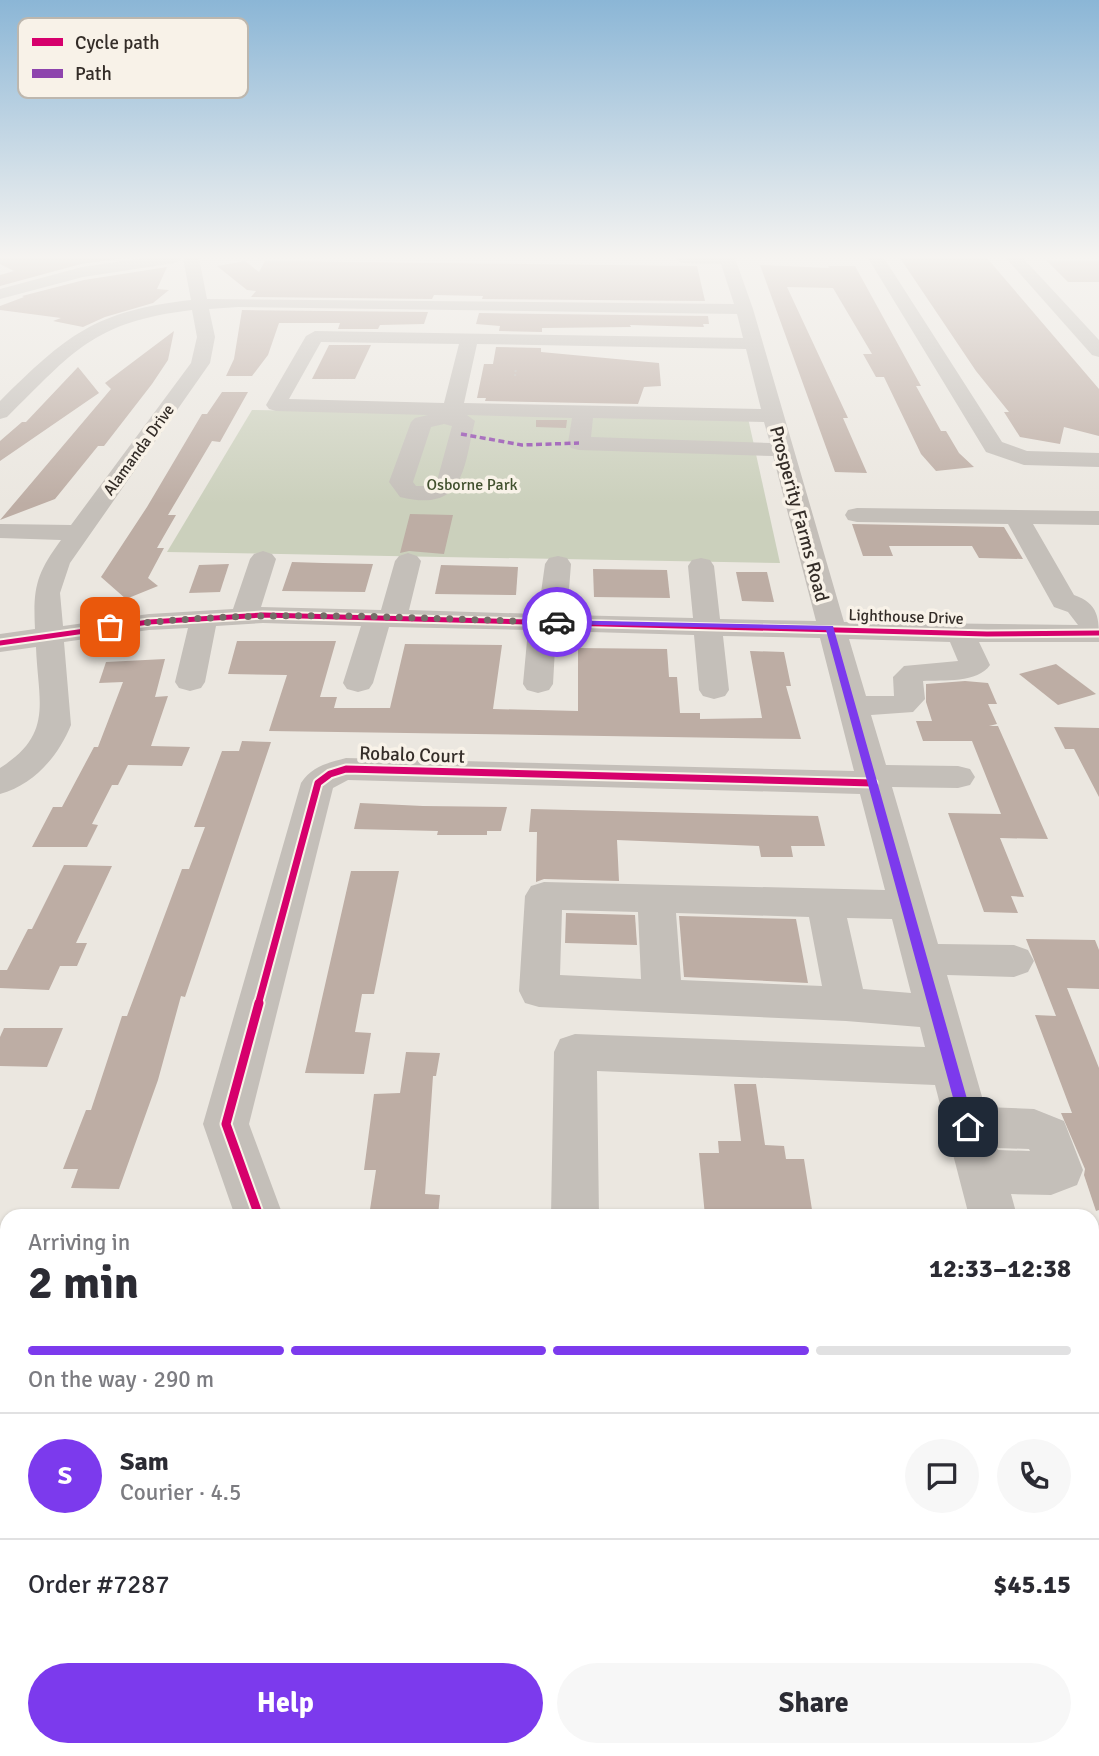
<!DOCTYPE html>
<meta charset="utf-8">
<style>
:root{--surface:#fff;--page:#f7f7f7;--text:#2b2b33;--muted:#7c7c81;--line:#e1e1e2;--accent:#7c3aed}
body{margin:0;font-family:Signika,sans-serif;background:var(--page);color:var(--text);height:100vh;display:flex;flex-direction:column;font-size:26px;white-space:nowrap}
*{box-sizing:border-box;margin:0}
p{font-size:23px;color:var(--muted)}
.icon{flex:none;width:38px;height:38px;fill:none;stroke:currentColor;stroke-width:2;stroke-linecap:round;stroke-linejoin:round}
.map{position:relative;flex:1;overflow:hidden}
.details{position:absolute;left:0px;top:1209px;width:1099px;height:548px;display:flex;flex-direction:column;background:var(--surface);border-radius:21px 21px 0 0;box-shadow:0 2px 5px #0004}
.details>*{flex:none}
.pin{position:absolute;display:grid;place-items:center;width:60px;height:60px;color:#fff;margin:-30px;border-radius:14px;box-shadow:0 4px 10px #0006}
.courier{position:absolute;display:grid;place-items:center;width:70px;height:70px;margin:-35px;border:5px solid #7c3aed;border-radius:50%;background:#fff;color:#222;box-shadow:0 2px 9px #0007}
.overview em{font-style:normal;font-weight:800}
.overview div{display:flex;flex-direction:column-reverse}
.overview{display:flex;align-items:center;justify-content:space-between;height:119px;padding:0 28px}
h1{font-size:46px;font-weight:800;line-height:52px}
.bar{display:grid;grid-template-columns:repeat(4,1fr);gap:10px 7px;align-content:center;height:84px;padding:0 28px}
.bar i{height:9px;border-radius:5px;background:var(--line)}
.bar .current{background:var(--accent)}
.bar p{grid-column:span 4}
.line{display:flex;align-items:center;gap:18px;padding:0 28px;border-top:2px solid var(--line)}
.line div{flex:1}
.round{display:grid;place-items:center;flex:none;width:74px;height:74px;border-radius:37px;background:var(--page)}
.cta{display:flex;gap:14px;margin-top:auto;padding:14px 28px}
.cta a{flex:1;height:80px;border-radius:42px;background:var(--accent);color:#fff;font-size:28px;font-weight:800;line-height:80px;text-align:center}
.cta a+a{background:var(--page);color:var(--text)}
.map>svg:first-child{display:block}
.green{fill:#cbd0bc}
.water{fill:#9fb8ba}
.building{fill:#bdada4}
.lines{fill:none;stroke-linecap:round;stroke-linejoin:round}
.path{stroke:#bdb8b2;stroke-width:2;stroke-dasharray:2 2;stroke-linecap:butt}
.minor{fill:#c4bfb9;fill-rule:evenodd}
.quiet{stroke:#8e44ad;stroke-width:3.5;stroke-dasharray:6 3.5;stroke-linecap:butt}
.cycleway-far2-casing{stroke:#f8f2e8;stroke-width:9}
.cycleway-far1-casing{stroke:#f8f2e8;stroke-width:11}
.cycleway-casing{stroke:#f8f2e8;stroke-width:13}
.cycleway-far2{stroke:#d6006c;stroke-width:5}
.cycleway-far1{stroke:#d6006c;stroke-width:7}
.cycleway{stroke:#d6006c;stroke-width:9}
.route{fill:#7c3aed}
.done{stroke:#746e68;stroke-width:7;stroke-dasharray:0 12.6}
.labels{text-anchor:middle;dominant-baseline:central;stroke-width:7;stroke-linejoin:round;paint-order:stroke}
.far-street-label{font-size:16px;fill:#342d28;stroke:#f8f2e8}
.far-park-label{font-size:16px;fill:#41502e;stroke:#f8f2e8}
.street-label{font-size:19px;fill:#342d28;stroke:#f8f2e8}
.key{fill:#f8f2e8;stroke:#bdb7ae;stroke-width:2}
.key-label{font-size:19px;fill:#342d28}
</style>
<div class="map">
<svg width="1099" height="1756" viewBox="0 0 1099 1756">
<rect width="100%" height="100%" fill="#ebe7e0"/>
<path class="green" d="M252,410L748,418L780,563L167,552Z"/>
<path class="water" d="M0,1424L7,1428V1750H580L591,1756H0Z"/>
<g class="building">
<path d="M0,258H124L81,264L0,286V275L14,271L0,264Z"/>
<path d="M900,258H987L1099,389V436L1064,427L1060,444L1020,437L1004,412H1009L976,371Z"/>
<path d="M1046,260L1099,261V282H1068Z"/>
<path d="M245,261L259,272L265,261L697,266L705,301L482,299L483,296L434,295L432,299L251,297L256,291L247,290L217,266Z"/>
<path d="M760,265L829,268L828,266H855L921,386H916L941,431H946L959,453L974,467L936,471L921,454L884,377H876L863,354H872L833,288L787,287L848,418H843L867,473L835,472Z"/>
<path d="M167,267L157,289L169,290L153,303L105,317L83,327L53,321L61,318L0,310V306L24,297L22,296L84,280Z"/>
<path d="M242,310L428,312L424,324L380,325L378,329H338L340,323H279L268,355L252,376H226L234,359Z"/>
<path d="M479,313L708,316L709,324H703L704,327L630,325L631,327L542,328V332L499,331L500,326L476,324Z"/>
<path d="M174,331L168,360L152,384L104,446H98L55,499L0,520L111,389L105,383Z"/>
<path d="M329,345H371L355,379H312Z"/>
<path d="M496,347L541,348V352L659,363L661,386L644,387L638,404L485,401L486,398H477L484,364H493Z"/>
<path d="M78,367L99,393L0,461V441L22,422H26Z"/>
<path d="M222,392H248L220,442L212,441L168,515H176L157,548H164L148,578L158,586L126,599L101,577L147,507L202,414H207Z"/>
<path d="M536,420H567L566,428L536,427Z"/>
<path d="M410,514L453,515L444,554L409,551L400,553Z"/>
<path d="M852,524L1004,527L1023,559L979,558L972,546H889L893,556H863Z"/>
<path d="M292,562L323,563L373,564L365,592L282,591Z"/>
<path d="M229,564L220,592L189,593L199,565Z"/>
<path d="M441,565L518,567L516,595L435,594Z"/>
<path d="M593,569L667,570L670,598L594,597Z"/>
<path d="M736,572H767L774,602L742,601Z"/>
<path d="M237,641H336L320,697H337L334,708H390L405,644L502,645L493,709L578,711V648L667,649L669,677H677L680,713H700V719L762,718L750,651L784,652L791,686H786L801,739L269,731L287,675L228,674Z"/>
<path d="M165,659L155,697L168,696L151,746L190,747L182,766L128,765L118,785H112L92,824L98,825L87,847H32L53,807H62L94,747H98L123,682L99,683L106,662Z"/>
<path d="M1056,664L1096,694L1058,705L1019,674Z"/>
<path d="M965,681L988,683L997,704H988L997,724L989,726H998L1048,839L1000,838L1024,897L1011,896L1018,913L984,912L948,813L1001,814L972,741H923L916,721H932L926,702V684Z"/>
<path d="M1054,727L1099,728V797L1074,749H1065Z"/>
<path d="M242,741L271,742L185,997L181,996L158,1080L119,1189L71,1188L78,1169H63L86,1110H91L122,1016H127L182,869H189L205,827H194L222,751H239Z"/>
<path d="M360,803L423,806L507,807L501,831H487V835H437L438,831L354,829Z"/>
<path d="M531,809L818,816L825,846H791L793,857H761L759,846L617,840L619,881L544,879L536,882L537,832H529Z"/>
<path d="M64,865L112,866L76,943H87L77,966H60L49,990L0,988V970H7L28,929H32Z"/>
<path d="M351,871H399L374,994H362L355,1032L371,1033L364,1074L305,1073Z"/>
<path d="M566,913L635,915L637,945L565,943Z"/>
<path d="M679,916L796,919L808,983L684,977Z"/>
<path d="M1026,939L1095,940L1099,950V989L1067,988L1099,1068V1210L1096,1211L1084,1175L1085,1169L1061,1113H1072L1035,1015L1056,1016Z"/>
<path d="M4,1028H63L47,1067L0,1066V1037Z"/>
<path d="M406,1052L440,1053L436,1076H433L425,1194L440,1195L438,1216H369L376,1170H364L374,1094L400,1093Z"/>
<path d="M734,1084H756L765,1145L784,1146L786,1159H804L813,1216H705L699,1153H719L718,1141H741Z"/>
</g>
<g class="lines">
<path class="path" d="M515,376L516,368"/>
<g class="minor">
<path d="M143,258H183L175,263L83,277L0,299V289L82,267Z"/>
<path d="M183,258H199L207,299L734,304L721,264L682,263L674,258H735L753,309L844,622L1078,625L1068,612L1054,607L1008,524L857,522L848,520L845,515L848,510L857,508L1099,511V525L1033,524L1074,595C1099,604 1099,618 1099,642H979L990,665C978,683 943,680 923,681L925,699L913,712L871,715L886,765L958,766L970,769L975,777L970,785L958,788L892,787L938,944L1014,945L1028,950L1034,961L1028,972L1014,977L947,975L985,1107L1034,1109L1064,1121L1083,1170L1077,1185L1051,1195L1011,1194L1017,1216H969L935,1085L597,1071L599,1216H551L554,1052L560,1039L575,1034L925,1047L920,1027L846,1021L539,1007L525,1003L519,991L525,896L531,886L544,882L885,890L860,794L348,780L333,788L249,1124L282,1213L281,1216H235L203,1124L301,783C312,766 328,763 346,758L854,771L820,638L723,636L729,690L725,696L714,699L703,696L699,690L694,635L556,631L553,684L549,690L538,693L527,690L523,684L528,630L389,627L373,683L369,689L358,692L347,689L343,683L361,626L263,623L216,626L205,682L201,688L190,691L179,688L175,682L188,628L149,630L64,642L71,725C58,757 33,785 0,794V768C54,734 38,702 36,647L0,652V634L35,629C33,588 36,574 61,540L0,538V524L71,525L191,363L197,337L192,310C93,322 74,351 7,417L0,419V401C67,335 94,311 191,300ZM238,307L737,314L743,338L315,331L306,336L266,405L269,409L276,411L428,415L415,418L411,422L389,482L400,497C465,513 463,469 475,421L467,415L572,418L568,443L571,448L579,450L773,456L816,621L720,619L714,566L710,560L701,558L692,560L688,566L693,618L567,615L571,564L567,558L558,556L549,558L545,564L538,614L409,610L421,561L417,556L408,553L399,556L395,561L381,610L261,607L276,559L272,554L263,551L254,554L250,559L233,609L149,614L63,626L60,593L70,563L210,363L215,337L209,309ZM321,342L459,344L444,403L289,399ZM477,344L746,349L761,409L464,403ZM593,418L764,422L770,443L591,437ZM444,424L452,426L437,481L428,486H416L413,482L431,427ZM849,639L950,642L958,661L904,666L893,677L894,696H866ZM562,910L638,912L641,979L560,975ZM676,913L809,917L822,986L681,980ZM847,918L892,919L911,993L863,989ZM997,1148L1029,1149L1030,1151L998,1150Z"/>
<path d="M868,258H884L1002,442L1027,451L1099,453V467L1024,465L986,452Z"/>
<path d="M1006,258H1023L1099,340V357L1092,355Z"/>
<path d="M1092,1264L1099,1266V1334L1092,1331Z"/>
<path d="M1092,1393L1099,1396V1452L1092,1449Z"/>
<path d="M1092,1546L1099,1549V1633L1092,1630Z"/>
</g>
<path class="quiet" d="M461,434L522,445L579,443"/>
<defs>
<path id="cycleway-far2" d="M0,643L149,622L263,615L987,634L1099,633"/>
<path id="cycleway-far1" d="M258,1005L318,783L330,774L346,769L873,783"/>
<path id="cycleway" d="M258,1213L226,1124L259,1003"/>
</defs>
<use href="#cycleway-far2" class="cycleway-far2-casing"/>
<use href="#cycleway-far1" class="cycleway-far1-casing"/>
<use href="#cycleway" class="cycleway-casing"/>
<use href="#cycleway-far2" class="cycleway-far2"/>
<use href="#cycleway-far1" class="cycleway-far1"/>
<use href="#cycleway" class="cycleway"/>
</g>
<linearGradient id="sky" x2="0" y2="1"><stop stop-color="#8bb6d6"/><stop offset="0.51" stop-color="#f6f4f1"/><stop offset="1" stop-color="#f6f4f1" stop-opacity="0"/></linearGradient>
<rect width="1099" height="504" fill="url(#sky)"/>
<path class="route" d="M554,620L833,626L975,1127L973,1131L968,1133L961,1127L826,630L557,624Z"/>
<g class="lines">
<path class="done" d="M110,627C258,607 408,619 557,622"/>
</g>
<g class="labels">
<g class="far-street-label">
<text transform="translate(139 450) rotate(-54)">Alamanda Drive</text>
<text transform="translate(906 617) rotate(2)">Lighthouse Drive</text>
</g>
<g class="far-park-label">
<text x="472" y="485">Osborne Park</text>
</g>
<g class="street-label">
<text transform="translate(799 514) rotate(75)">Prosperity Farms Road</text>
<text transform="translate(412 755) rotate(2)">Robalo Court</text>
</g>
</g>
<rect x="18" y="18" width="230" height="80" rx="10" class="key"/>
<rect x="32" y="38" width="31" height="8" fill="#d6006c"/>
<rect x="32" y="69" width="31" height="9" fill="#8e44ad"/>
<g class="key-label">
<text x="75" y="49">Cycle path</text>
<text x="75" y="80">Path</text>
</g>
</svg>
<div class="pin" style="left:110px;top:627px;background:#ea580c"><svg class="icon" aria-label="bag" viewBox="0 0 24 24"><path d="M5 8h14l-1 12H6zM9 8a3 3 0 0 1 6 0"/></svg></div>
<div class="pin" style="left:968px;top:1127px;background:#1f2937"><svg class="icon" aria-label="home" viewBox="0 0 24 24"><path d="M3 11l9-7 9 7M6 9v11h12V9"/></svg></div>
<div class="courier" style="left:557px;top:622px"><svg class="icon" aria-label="car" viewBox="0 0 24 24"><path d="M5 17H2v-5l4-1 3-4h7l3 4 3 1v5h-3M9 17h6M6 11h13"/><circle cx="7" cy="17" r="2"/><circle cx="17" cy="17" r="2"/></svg></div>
<section class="details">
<div class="overview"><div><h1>2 min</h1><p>Arriving in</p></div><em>12:33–12:38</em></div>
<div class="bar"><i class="current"></i><i class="current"></i><i class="current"></i><i></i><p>On the way · 290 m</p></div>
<div class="line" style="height:126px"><b class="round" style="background:var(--accent);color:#fff">S</b><div><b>Sam</b><p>Courier · 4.5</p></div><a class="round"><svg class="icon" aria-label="chat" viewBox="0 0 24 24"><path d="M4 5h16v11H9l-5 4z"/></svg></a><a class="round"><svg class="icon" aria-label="phone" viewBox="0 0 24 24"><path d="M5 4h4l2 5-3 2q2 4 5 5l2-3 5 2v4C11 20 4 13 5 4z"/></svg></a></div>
<div class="line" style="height:91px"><div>Order #7287</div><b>$45.15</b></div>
<div class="cta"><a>Help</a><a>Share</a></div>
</section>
</div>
